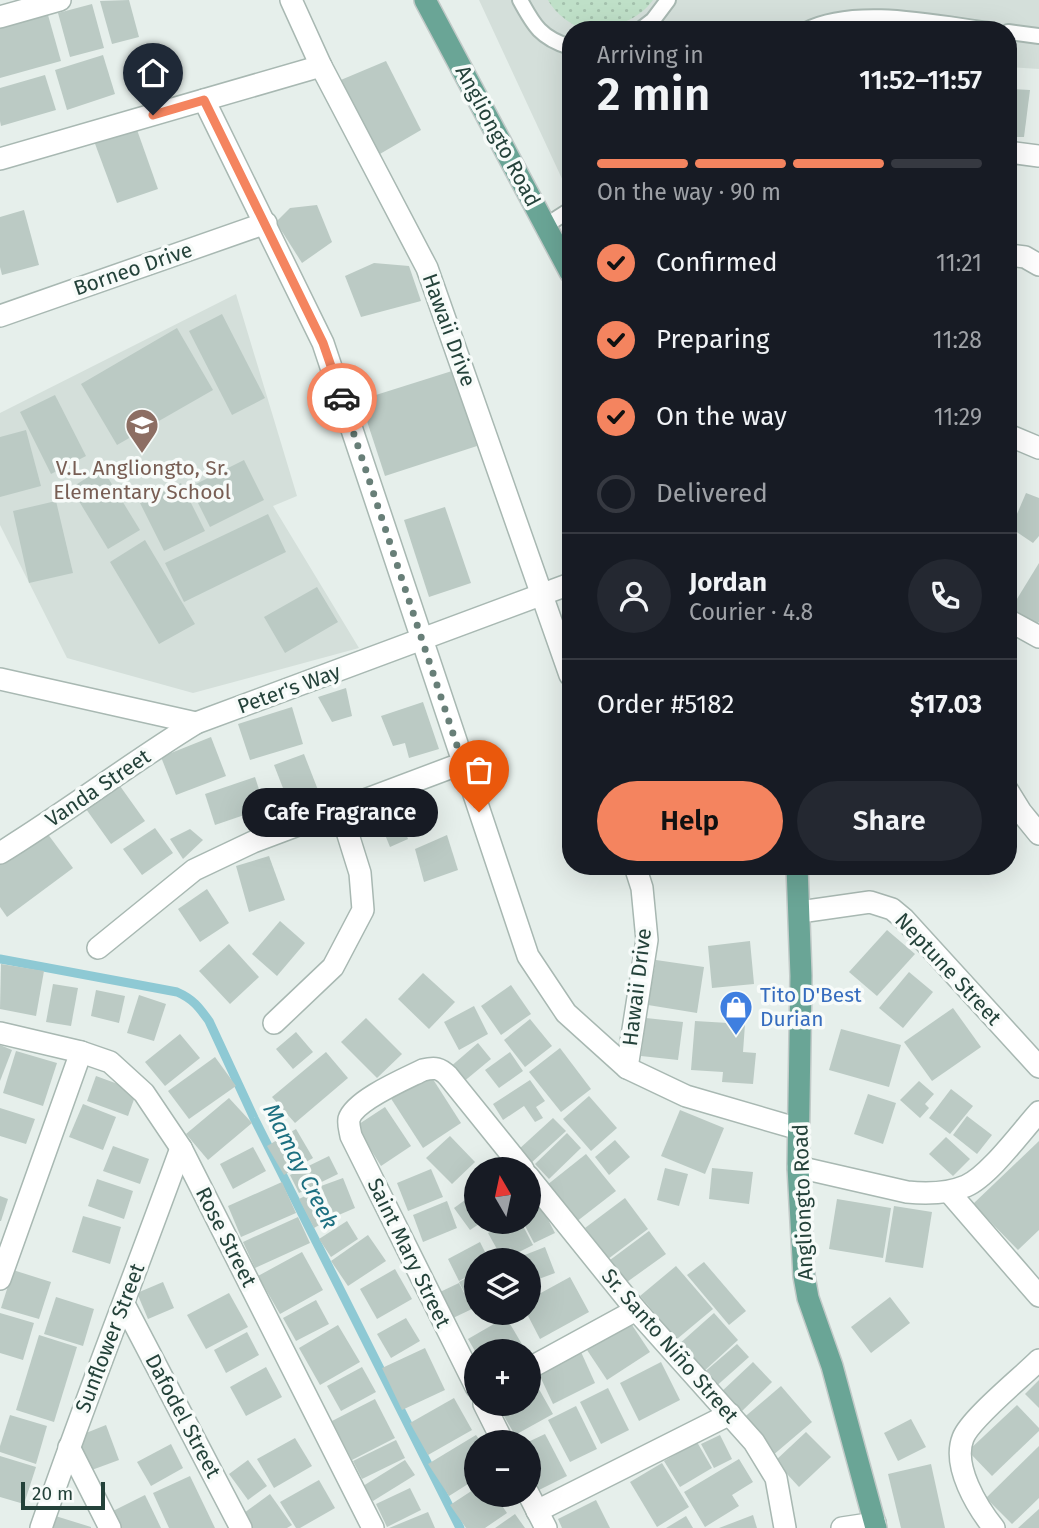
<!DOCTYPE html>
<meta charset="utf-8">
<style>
:root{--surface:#171b24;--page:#242831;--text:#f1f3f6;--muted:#9ea1a6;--line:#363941;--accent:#f4845f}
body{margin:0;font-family:"Fira Sans",sans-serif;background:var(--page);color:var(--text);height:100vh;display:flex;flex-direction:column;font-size:26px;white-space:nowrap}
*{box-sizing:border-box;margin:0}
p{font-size:23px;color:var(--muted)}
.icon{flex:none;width:38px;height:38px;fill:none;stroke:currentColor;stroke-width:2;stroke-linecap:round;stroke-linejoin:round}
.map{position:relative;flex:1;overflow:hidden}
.panel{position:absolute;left:562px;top:21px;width:455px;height:854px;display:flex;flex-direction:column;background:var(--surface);border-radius:28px;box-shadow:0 7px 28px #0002}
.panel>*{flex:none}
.needle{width:46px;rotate:351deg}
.fabs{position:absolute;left:464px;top:1157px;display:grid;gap:14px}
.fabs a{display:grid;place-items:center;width:77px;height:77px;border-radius:50%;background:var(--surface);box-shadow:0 7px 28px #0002;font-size:35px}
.scale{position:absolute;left:21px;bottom:18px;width:84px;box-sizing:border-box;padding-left:7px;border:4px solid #24423a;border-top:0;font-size:19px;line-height:24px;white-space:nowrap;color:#24423a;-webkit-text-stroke:5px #f7fbf9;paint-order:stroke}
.pin{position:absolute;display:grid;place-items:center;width:60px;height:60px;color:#fff;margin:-72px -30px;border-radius:50% 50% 50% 0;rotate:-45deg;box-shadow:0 0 7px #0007}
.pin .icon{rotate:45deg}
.courier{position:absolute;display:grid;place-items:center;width:70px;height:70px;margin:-35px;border:5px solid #f4845f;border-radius:50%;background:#fff;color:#222;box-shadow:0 2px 9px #0007}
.bubble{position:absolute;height:49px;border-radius:24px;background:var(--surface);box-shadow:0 7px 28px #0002;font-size:23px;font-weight:600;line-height:49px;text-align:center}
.overview em{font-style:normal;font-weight:600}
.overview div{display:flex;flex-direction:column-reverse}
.overview{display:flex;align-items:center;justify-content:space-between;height:119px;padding:0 35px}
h1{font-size:46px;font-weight:600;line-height:52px}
.bar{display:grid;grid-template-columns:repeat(4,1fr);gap:10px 7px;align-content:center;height:84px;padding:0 35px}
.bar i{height:9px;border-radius:5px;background:var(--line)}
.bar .active{background:var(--accent)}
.bar p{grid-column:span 4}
.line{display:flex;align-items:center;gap:18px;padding:0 35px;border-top:2px solid var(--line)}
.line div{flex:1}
.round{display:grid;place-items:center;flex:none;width:74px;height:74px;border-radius:37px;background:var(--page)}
ol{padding:0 35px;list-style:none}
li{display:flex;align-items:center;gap:21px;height:77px}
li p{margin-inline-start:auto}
li .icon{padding:7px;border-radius:50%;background:var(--accent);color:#111;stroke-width:4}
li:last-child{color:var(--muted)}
li i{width:38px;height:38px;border:4px solid var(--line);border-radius:50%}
.cta{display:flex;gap:14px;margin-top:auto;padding:14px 35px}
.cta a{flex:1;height:80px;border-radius:42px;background:var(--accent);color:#111;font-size:28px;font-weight:600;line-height:80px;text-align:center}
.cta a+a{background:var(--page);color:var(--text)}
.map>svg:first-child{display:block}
.built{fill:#d4dfda}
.grass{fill:url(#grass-dots)}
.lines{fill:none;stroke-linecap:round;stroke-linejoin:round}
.stream{stroke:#8ec9d4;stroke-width:9}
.building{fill:#bbcac4}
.lane-casing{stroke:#a8b8b2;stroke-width:18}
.street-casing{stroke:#a8b8b2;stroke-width:24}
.primary-casing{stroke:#c2cac8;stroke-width:24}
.lane{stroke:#fff;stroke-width:14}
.street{stroke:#fff;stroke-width:21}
.primary{stroke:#6aa596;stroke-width:21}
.done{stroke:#687f78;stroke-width:7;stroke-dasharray:0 12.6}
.route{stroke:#f4845f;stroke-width:9}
.labels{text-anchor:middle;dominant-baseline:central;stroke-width:7;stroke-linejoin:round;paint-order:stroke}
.street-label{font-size:21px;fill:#24423a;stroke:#f7fbf9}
.education-label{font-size:21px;fill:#785e54;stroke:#f7fbf9}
.shop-label{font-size:21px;fill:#366cbe;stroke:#f7fbf9;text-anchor:start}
.water-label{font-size:23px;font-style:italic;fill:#1c6f80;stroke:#f7fbf9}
</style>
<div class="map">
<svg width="1039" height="1528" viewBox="0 0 1039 1528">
<defs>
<pattern id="grass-dots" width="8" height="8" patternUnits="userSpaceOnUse" patternTransform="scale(1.75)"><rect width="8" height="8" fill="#bfe0c8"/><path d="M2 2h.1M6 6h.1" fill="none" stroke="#a4c1ad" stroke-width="1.8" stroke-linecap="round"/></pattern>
</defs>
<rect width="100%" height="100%" fill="#e6efeb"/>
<g class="built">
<path d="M479,0H1039V69L1008,67V30H570V196Z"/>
<path d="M236,294L297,496L273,506L359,648L193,693L67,658L0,525V413Z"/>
</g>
<path class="grass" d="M548,0H653C640,18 621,25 599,28C595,28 592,30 588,29C573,28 555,13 548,0Z"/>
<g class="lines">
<path class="stream" d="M0,959L177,992C193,999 199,1007 209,1021L254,1118L460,1528"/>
</g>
<g class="building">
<path d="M129,0L139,37L112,44L100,1Z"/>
<path d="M92,4L104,48L70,57L58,13Z"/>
<path d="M48,15L61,61L0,78V27Z"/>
<path d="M103,55L115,94L67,110L55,70Z"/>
<path d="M386,61L421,130L373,158L336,82Z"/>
<path d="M45,75L56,110L1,126L0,121V88Z"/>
<path d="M1008,89L1030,90L1024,137H1008Z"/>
<path d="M136,127L158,189L117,203L94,141Z"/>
<path d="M317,205L332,242L302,263L276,222L290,208Z"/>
<path d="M24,210L39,265L2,275L0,267V217Z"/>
<path d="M374,263L409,266L421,301L361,317L345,276Z"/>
<path d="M222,314L265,398L232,415L189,331Z"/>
<path d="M177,328L213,390L117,445L81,384Z"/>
<path d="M452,371L477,446L385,476L360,400Z"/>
<path d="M55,395L86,456L51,474L20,412Z"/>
<path d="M26,430L41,486L0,497V437Z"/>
<path d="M244,460L264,500L210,527L190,487Z"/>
<path d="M102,468L140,530L108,549L71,488Z"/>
<path d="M181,483L205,531L164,551L140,503Z"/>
<path d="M1026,493L1039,498V536L1033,543L1011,528Z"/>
<path d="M56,501L73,573L29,583L13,511Z"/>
<path d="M445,507L471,583L429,597L404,520Z"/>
<path d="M268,514L286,552L184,602L165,563Z"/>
<path d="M145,540L195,624L159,644L110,562Z"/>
<path d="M1039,563V622L1037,624L1009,612Z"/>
<path d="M317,587L338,622L285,653L264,617Z"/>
<path d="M346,688L352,716L332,722L318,697Z"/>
<path d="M423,702L439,749L409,758L405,743L393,746L381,716Z"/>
<path d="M292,707L303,744L250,760L238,724Z"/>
<path d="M211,737L226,776L176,795L161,757Z"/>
<path d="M304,754L318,790L288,801L274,765Z"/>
<path d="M255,777L265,808L215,825L205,794Z"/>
<path d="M120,786L145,821L111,844L86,809Z"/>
<path d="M393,801L408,839L390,847L375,810Z"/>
<path d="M155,828L173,853L142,875L123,849Z"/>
<path d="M44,829L73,868L7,917L0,907V861Z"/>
<path d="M190,829L203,840L183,859L170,839Z"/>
<path d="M447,835L458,870L424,882L415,849Z"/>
<path d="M269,856L285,900L249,912L236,866Z"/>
<path d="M207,889L229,923L200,942L178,909Z"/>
<path d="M280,921L305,943L277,976L252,954Z"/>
<path d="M887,930L915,954L877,996L849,972Z"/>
<path d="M750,941L754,984L712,988L708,946Z"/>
<path d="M229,944L259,977L230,1004L199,971Z"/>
<path d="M656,960L704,967L697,1013L648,1005Z"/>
<path d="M1,964L44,971L36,1016L0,1009Z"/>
<path d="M909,972L933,992L903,1028L879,1008Z"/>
<path d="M423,973L455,1002L429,1029L398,999Z"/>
<path d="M53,984L78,988L71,1026L46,1022Z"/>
<path d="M511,985L531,1014L501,1035L481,1006Z"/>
<path d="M96,990L125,996L119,1023L91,1016Z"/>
<path d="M139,995L166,1004L154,1041L127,1033Z"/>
<path d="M474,1006L488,1034L459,1050L444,1022Z"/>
<path d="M953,1008L981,1047L932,1081L904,1042Z"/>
<path d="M366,1018L402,1054L377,1078L341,1042Z"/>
<path d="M646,1018L683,1022L678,1060L641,1056Z"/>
<path d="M530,1019L552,1046L525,1067L504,1040Z"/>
<path d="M695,1021L745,1024L743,1052L756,1053L753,1084L722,1082L723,1072L691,1070Z"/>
<path d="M841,1029L901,1045L889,1087L829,1070Z"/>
<path d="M296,1032L313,1052L293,1069L276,1049Z"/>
<path d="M180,1034L200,1058L165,1086L145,1062Z"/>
<path d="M478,1043L491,1059L462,1083L449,1068Z"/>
<path d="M0,1045L12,1050L0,1081Z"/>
<path d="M560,1048L591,1089L561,1112L529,1072Z"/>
<path d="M16,1051L57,1063L43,1106L3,1093Z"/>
<path d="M326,1052L348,1078L295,1123L272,1097Z"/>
<path d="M510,1052L523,1071L499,1088L485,1070Z"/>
<path d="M215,1057L236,1086L189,1119L168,1091Z"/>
<path d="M429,1073L461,1123L423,1148L390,1097Z"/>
<path d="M96,1076L137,1091L128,1116L87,1101Z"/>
<path d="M530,1080L545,1101L536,1107L543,1118L535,1122L524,1106L503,1120L493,1104Z"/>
<path d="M919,1081L934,1094L925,1104L929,1108L920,1118L900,1100Z"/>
<path d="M951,1089L973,1106L950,1134L929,1118Z"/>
<path d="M868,1094L896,1103L883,1144L854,1134Z"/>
<path d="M589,1096L617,1128L591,1151L563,1119Z"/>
<path d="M229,1098L252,1123L208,1160L186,1134Z"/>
<path d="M83,1104L116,1117L103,1150L69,1137Z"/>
<path d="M385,1107L411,1146L381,1166L356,1126Z"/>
<path d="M0,1108L35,1119L26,1144L0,1136Z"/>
<path d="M680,1110L724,1128L705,1174L661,1156Z"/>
<path d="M967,1116L992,1135L977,1154L953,1135Z"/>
<path d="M553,1118L566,1131L531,1163L518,1150Z"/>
<path d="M296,1129L313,1158L284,1175L267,1146Z"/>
<path d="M567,1133L581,1148L549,1179L535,1164Z"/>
<path d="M450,1136L475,1162L452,1184L426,1158Z"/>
<path d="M946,1137L970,1159L953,1176L929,1154Z"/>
<path d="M615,1140L630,1157L609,1175L595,1157Z"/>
<path d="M1039,1141V1230L1018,1250L973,1204Z"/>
<path d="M113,1146L149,1159L140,1184L103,1171Z"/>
<path d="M253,1147L266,1171L233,1189L220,1164Z"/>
<path d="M586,1154L616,1191L576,1222L547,1185Z"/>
<path d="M329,1156L338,1174L299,1193L290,1175Z"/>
<path d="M665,1168L688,1174L679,1206L657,1200Z"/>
<path d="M712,1168L753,1172L749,1204L709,1199Z"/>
<path d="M431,1169L443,1197L408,1211L397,1183Z"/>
<path d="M343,1178L355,1208L334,1217L321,1186Z"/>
<path d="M97,1179L133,1191L124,1219L88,1206Z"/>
<path d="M282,1182L296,1213L241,1237L228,1206Z"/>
<path d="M315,1191L330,1219L314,1228L299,1199Z"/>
<path d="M476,1192V1222H482L470,1230L454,1208Z"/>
<path d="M0,1196L8,1199L1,1221H0Z"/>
<path d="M625,1198L648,1229L608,1259L585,1228Z"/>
<path d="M837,1199L891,1208L883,1258L829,1249Z"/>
<path d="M447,1201L457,1228L423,1242L413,1215Z"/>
<path d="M541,1206L555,1233L534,1243L523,1222H528V1213Z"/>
<path d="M894,1206L932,1212L923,1268L885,1262Z"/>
<path d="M83,1216L121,1227L110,1264L72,1252Z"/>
<path d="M298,1217L310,1243L255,1268L243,1242Z"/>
<path d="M347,1221L358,1239L331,1257L319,1239Z"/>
<path d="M510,1222H521L533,1245L503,1260L488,1233Z"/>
<path d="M649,1231L666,1254L627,1282L610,1260Z"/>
<path d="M368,1235L386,1261L348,1286L331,1261Z"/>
<path d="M480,1242L489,1260H476V1272L459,1281L448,1259Z"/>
<path d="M545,1247L555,1273L528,1283V1260H512Z"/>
<path d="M302,1252L323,1290L280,1314L258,1276Z"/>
<path d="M704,1262L746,1311L729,1325L687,1275Z"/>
<path d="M676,1266L713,1309L677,1339L640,1296Z"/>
<path d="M395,1269L412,1299L377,1319L360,1289Z"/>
<path d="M13,1270L51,1282L39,1319L1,1308Z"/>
<path d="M476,1273V1315L459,1282Z"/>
<path d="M570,1277L589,1312L540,1339L526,1312H528V1300Z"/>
<path d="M163,1282L174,1308L148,1319L137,1293Z"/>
<path d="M459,1283L472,1309L453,1318L440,1292Z"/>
<path d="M229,1293L248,1327L206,1349L187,1315Z"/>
<path d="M56,1297L94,1309L83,1346L44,1334Z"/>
<path d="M890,1297L910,1323L871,1353L851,1327Z"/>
<path d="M316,1300L329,1324L296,1341L283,1318Z"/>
<path d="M0,1313L34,1323L23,1360L0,1353Z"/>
<path d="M714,1313L738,1340L703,1372L678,1345Z"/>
<path d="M506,1317L526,1351H475L468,1339Z"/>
<path d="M406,1318L420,1341L391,1358L377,1334Z"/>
<path d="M630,1322L650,1352L607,1380L587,1350Z"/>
<path d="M338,1325L360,1362L320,1385L299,1348Z"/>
<path d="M247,1332L259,1355L226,1373L214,1350Z"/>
<path d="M39,1335L77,1347L54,1422L16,1410Z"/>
<path d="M737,1344L749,1357L713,1389L701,1375Z"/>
<path d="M425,1348L445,1390L402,1410L382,1368Z"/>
<path d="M581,1352L595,1383L553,1404L538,1372Z"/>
<path d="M661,1362L680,1400L639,1421L620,1383Z"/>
<path d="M753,1362L772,1382L739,1414L719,1394Z"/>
<path d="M266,1367L282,1397L246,1416L230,1387Z"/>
<path d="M362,1367L376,1392L341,1411L327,1386Z"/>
<path d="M531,1375L553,1414L515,1435L497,1404H528V1376Z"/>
<path d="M1039,1380V1408L1025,1394Z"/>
<path d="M781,1386L812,1422L772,1456L741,1420Z"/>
<path d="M608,1388L629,1430L601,1444L580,1402Z"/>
<path d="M454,1398L472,1430L428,1455L410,1423Z"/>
<path d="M375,1399L395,1438L352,1460L332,1421Z"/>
<path d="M1017,1405L1039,1428V1431L992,1476L968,1451Z"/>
<path d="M576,1406L597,1449L570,1462L548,1420Z"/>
<path d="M10,1415L47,1426L36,1464L0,1452V1446Z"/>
<path d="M911,1419L926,1447L898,1461L884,1433Z"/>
<path d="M106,1425L119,1460L89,1471L76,1437Z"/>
<path d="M806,1432L831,1457L799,1487L775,1461Z"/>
<path d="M545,1434L567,1476L539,1490L528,1469V1442Z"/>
<path d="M476,1435L481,1442H476V1479L449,1496L428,1464Z"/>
<path d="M720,1435L732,1459L714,1468L701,1444Z"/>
<path d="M295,1438L312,1466L274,1488L257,1459Z"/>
<path d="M396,1440L405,1458L362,1479L353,1461Z"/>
<path d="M697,1442L712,1468L680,1487L664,1461Z"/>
<path d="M171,1444L183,1468L151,1486L137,1462Z"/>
<path d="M1039,1446V1498L1012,1524L986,1498Z"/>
<path d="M0,1456L36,1467L24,1504L0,1497Z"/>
<path d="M739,1459L753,1482L732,1495L739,1506L705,1527L684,1492Z"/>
<path d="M248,1460L267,1486L248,1500L229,1474Z"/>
<path d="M405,1460L415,1475L373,1501L363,1486Z"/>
<path d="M662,1463L689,1507L657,1527L630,1482Z"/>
<path d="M931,1464L945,1528H901L888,1474Z"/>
<path d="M190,1476L215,1528H169L153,1493Z"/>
<path d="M319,1480L335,1508L300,1528H296L280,1502Z"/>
<path d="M410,1488L421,1510L387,1527L376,1504Z"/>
<path d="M476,1488V1494H494L507,1513L485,1528H466L450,1505Z"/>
<path d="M270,1494L292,1525L287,1528H244L237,1518Z"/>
<path d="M145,1495L161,1528H122L113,1511Z"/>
<path d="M596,1500L610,1528H562L558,1519Z"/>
<path d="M1039,1509V1528H1018Z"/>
<path d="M428,1512L435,1528H389Z"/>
<path d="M49,1514L91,1527V1528H45Z"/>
<path d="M515,1514L525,1528H495Z"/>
<path d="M753,1515L757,1528H719Z"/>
<path d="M686,1516L693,1528H666Z"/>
</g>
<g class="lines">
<defs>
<g id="lane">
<path d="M520,0C534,26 541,38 570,47"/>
<path d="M640,30L653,20L668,0"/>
<path d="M806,30C855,5 936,23 989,30"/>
<path d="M1008,32L1039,36"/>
<path d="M545,226L570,210"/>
</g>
<g id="street">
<path d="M291,0L321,66L427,268L570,675"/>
<path d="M0,17L60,0"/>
<path d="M204,100L323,343L528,956L566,1013L627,1068L686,1096L799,1129"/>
<path d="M1008,152L1039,156"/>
<path d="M0,159L321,66"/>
<path d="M1008,255L1025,257L1039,265"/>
<path d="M0,316L266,223"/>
<path d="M1008,435L1039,448"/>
<path d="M1008,620L1039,637"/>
<path d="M0,679L196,723"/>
<path d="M1008,791L1021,812L1039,834"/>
<path d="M0,853C67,812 129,764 196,723L570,584"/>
<path d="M800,912L870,902L892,909L904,919L1039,1067"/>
<path d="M98,948L194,870L253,842L463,763"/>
<path d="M274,1023L333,967L363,910L360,873L340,809"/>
<path d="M0,1033L81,1052L110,1062L144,1093L181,1148L373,1528"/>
<path d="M627,1068L647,940L642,888L635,866"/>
<path d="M798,1167L907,1192C927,1194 947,1194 966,1186C989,1176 1021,1132 1039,1112"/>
<path d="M528,1176L636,1310L754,1442L776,1478L785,1528"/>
<path d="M949,1192L1039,1296"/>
<path d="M0,1279L81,1052"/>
<path d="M124,1304L241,1528"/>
<path d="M528,1369L636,1310"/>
<path d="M476,1387L351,1136C350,1130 348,1125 349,1119C355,1100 405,1079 423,1070C435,1067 440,1068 448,1076L523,1169"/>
<path d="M484,1404L503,1442"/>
<path d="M69,1447L110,1528"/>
<path d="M528,1493L546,1528"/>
<path d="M537,1511L730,1414"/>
<path d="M41,1528C85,1400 135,1275 181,1148"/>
<path d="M842,1528L875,1523"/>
<path d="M994,1528C977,1507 952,1466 963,1438C970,1419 1022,1377 1039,1360"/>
</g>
<g id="primary">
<path d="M425,0L570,272"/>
<path d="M797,866L801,976L798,1167L804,1276L808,1298L832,1366L876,1528"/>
</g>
</defs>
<use href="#lane" class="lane-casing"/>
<use href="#street" class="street-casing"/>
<use href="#primary" class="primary-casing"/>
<use href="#lane" class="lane"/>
<use href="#street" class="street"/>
<use href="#primary" class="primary"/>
</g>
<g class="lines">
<path class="done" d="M342,398L479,812"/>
<path class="route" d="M153,115L204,100L323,343L342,398"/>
</g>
<defs>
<symbol id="school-pin" viewBox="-11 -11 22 30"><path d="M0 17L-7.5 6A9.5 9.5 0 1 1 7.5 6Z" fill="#8d6e63" stroke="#f7fbf9"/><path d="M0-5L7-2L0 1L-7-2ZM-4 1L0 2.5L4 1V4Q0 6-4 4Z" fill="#fff"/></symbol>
<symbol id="shop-pin" viewBox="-11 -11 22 30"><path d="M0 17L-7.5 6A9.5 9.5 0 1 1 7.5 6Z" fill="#3f7fe0" stroke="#f7fbf9"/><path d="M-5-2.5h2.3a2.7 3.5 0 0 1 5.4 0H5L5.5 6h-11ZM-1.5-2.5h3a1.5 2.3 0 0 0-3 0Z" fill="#fff"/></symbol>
</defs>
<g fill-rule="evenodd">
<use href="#school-pin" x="123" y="406" width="38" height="52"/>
<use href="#shop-pin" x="717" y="988" width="38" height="52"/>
</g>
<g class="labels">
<g class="street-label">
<text transform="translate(498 136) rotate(62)">Angliongto Road</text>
<text transform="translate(133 269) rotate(-19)">Borneo Drive</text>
<text transform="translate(449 330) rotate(70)">Hawaii Drive</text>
<text transform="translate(289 689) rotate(-20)">Peter's Way</text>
<text transform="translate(98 788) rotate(-34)">Vanda Street</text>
<text transform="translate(948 969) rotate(47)">Neptune Street</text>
<text transform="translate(637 987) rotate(-83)">Hawaii Drive</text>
<text transform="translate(803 1202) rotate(-92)">Angliongto Road</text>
<text transform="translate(226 1237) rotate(63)">Rose Street</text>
<text transform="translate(409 1253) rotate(64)">Saint Mary Street</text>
<text transform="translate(110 1338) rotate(-69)">Sunflower Street</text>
<text transform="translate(670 1346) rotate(49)">Sr. Santo Niño Street</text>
<text transform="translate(183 1416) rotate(62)">Dafodel Street</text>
</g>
<g class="education-label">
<text x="142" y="468">V.L. Angliongto, Sr.<tspan x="142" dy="24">Elementary School</tspan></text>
</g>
<g class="shop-label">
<text x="760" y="995">Tito D'Best<tspan x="760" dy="24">Durian</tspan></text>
</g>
<g class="water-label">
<text transform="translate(301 1166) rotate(63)">Mamay Creek</text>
</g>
</g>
</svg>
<div class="fabs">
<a><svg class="needle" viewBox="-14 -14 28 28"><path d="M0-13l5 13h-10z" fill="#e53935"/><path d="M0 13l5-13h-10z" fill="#9ea1a6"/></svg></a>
<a><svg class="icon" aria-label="layers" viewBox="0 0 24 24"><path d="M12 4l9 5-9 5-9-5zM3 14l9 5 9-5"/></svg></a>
<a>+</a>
<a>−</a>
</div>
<div class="scale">20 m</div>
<div class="pin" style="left:479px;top:812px;background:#ea580c"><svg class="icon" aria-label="bag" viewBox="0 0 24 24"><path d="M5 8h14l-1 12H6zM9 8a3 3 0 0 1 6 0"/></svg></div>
<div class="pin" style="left:153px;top:115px;background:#1f2937"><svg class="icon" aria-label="home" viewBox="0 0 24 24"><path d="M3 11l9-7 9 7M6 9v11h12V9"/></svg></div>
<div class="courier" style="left:342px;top:398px"><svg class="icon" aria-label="car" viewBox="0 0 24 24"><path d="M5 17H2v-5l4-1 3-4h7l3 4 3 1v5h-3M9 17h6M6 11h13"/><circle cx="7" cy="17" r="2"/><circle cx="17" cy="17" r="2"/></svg></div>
<div class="bubble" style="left:242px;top:788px;width:196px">Cafe Fragrance</div>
<section class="panel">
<div class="overview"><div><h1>2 min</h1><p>Arriving in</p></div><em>11:52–11:57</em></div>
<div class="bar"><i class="active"></i><i class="active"></i><i class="active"></i><i></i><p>On the way · 90 m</p></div>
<ol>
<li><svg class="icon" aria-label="check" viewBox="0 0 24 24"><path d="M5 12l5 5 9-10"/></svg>Confirmed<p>11:21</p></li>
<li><svg class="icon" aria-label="check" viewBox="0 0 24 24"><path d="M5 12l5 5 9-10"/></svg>Preparing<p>11:28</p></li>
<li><svg class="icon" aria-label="check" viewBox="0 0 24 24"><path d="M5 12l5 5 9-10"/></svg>On the way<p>11:29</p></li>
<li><i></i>Delivered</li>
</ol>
<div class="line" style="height:126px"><a class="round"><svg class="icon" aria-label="person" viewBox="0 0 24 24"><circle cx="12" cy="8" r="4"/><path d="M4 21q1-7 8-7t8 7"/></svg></a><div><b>Jordan</b><p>Courier · 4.8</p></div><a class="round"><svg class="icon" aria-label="phone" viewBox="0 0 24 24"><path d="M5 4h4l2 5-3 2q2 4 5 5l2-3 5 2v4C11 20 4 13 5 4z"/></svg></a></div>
<div class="line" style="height:91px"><div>Order #5182</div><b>$17.03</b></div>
<div class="cta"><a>Help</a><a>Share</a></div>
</section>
</div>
